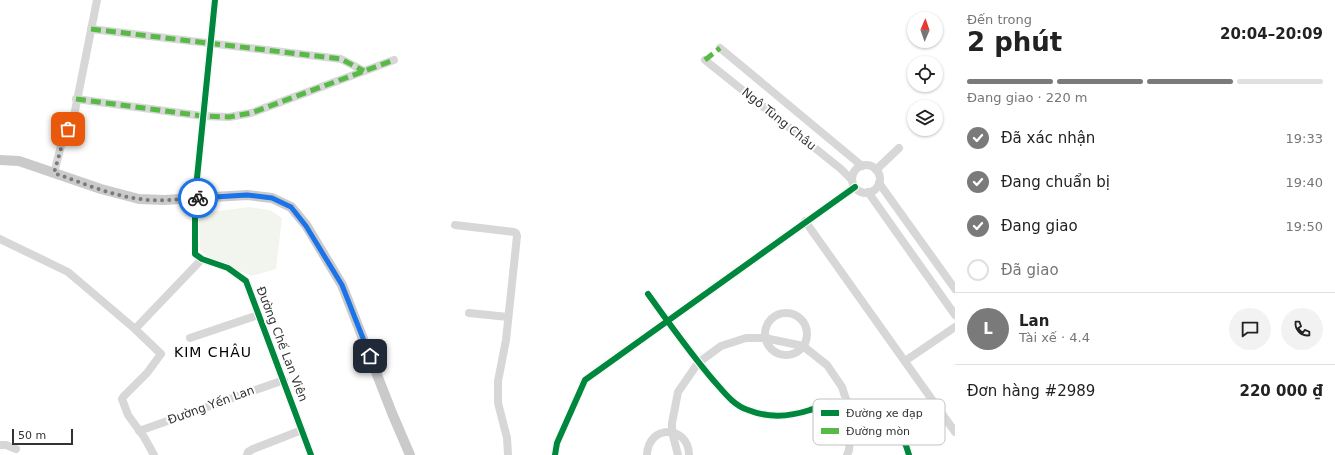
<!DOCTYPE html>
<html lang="vi">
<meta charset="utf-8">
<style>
:root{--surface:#fff;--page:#f2f2f2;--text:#222;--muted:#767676;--line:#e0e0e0;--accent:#7a7a7a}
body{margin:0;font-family:"DejaVu Sans",sans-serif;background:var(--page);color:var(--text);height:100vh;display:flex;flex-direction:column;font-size:15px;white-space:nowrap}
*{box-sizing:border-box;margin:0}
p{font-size:13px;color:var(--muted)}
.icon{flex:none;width:22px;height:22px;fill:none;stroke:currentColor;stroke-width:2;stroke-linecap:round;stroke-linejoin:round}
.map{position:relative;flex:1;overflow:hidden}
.panel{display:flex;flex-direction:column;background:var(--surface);width:380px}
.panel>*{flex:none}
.needle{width:26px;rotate:2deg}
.buttons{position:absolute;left:907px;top:12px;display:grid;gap:8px}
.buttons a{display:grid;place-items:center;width:36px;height:36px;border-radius:50%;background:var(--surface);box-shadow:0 1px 3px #0004;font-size:20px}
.scale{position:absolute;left:12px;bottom:10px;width:61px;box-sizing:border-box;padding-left:4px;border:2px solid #333;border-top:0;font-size:11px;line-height:14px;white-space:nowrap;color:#333;-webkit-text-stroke:3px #fff;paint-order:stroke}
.pin{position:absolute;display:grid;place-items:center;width:34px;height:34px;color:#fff;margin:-17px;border-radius:8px;box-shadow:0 2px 6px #0006}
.courier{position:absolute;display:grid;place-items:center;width:40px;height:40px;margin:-20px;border:3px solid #1a73e8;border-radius:50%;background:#fff;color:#222;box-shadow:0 1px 5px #0007}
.summary em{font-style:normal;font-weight:800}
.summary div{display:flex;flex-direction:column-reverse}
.summary{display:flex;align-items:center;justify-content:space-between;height:68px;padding:0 12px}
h1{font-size:26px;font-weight:800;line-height:30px}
.bar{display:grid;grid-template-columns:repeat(4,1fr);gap:6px 4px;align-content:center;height:48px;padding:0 12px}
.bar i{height:5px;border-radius:3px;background:var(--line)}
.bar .on{background:var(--accent)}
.bar p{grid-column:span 4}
.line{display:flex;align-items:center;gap:10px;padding:0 12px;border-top:1px solid var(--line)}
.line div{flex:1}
.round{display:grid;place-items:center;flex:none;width:42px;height:42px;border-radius:21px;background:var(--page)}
ol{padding:0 12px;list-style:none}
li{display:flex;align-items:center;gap:12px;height:44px}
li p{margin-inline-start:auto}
li .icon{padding:4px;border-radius:50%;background:var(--accent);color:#fff;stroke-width:4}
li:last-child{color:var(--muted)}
li i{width:22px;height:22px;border:2px solid var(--line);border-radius:50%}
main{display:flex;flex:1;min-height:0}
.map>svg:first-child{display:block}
.green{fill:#f1f5ed}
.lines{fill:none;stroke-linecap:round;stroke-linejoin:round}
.minor{stroke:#d7d7d7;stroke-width:8}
.major{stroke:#cacaca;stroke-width:10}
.quiet{stroke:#58b947;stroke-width:5;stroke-dasharray:10 5;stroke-linecap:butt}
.cycleway-casing{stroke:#fff;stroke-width:8}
.cycleway{stroke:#00873e;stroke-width:6}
.done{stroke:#7a7a7a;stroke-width:4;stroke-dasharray:0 7.2}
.route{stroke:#1a73e8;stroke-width:5}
.labels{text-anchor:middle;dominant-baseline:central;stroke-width:4;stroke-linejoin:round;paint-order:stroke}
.street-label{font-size:12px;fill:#333;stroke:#fff}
.quarter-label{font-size:14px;letter-spacing:1px;fill:#000;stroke:#fff}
.key{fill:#fff;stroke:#c2c2c2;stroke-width:1}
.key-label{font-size:11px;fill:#333}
</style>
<main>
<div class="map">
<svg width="955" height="455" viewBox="0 0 955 455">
<rect width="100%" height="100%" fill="#fff"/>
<path class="green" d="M249,207L270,210L282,218L276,269L251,276L208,257L200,250L198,216L211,212Z"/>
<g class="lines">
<g class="minor">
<path d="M215,0L195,198V254L202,259L228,268L246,281L311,455"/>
<path d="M91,29L341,59L364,71"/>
<path d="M720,48L862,166"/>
<path d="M705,60L841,169L852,180"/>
<path d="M76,99L203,116L229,117L251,113L394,60"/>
<circle cx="866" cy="179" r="14"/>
<path d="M876,170L899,148"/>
<path d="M54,173L63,138L73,121L97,0"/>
<path d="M879,183L955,289"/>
<path d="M868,192L955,315"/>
<path d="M805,221L955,432"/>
<path d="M455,225L514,232L516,233L517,236L506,340L498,381V403L507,438L508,455"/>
<path d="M0,239L68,272L135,329"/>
<path d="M648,294C669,323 690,353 714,381C724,392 733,405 748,410C768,418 789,417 810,410C817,408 825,404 833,403C839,401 848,403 854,405C881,412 902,427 909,455"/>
<path d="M469,313L508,317"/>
<circle cx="786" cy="334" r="21"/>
<path d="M190,338L258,315"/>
<path d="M905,361L955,327"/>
<path d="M139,431L284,380"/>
<path d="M0,445H6L16,449"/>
<path d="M154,455L144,437L128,415L122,399L124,396L147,373L161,354L135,329L202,259"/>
<path d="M247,455L248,452L253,449L302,430"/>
<path d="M555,455L557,443L585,380L855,187"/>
<path d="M647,455C648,424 689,425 689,455"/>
<path d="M678,455L672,432V423L678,392L698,363L721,346L746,338H765L803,346L827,365L842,387L852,418L849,450L847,455"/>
</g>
<path class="major" d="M0,160L19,161L101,189L139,199L164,200L247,195L272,198L291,207L306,225L342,285L392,413L410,455"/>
<g class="quiet">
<path d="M91,29L341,59L364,71"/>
<path d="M705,60L720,48"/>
<path d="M76,99L203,116L229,117L251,113L394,60"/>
</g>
<defs>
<g id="cycleway">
<path d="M215,0L195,198V254L202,259L228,268L246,281L311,455"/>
<path d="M648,294C669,323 690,353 714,381C724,392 733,405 748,410C768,418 789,417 810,410C817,408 825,404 833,403C839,401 848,403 854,405C881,412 902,427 909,455"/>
<path d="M555,455L557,443L585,380L855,187"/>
</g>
</defs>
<use href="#cycleway" class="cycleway-casing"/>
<use href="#cycleway" class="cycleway"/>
</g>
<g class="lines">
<path class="done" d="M68,129L64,138L54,173C82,183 110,195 140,199C159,202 178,199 198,198"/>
<path class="route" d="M198,198L247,195L272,198L291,207L306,226L342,285L370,356"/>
</g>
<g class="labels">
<g class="street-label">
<text transform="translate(779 119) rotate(39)">Ngô Tùng Châu</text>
<text transform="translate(282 344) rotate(69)">Đường Chế Lan Viên</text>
<text transform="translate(211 405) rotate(-20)">Đường Yến Lan</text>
</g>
<g class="quarter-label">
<text x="213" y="352">KIM CHÂU</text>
</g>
</g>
<rect x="813" y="399" width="132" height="46" rx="6" class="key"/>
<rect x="821" y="410" width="18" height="6" fill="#00873e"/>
<rect x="821" y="428" width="18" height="6" fill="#58b947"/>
<g class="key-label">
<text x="846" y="417">Đường xe đạp</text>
<text x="846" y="435">Đường mòn</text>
</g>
</svg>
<div class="buttons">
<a><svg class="needle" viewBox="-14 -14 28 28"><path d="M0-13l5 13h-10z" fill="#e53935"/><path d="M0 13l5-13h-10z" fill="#767676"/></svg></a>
<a><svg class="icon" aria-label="locate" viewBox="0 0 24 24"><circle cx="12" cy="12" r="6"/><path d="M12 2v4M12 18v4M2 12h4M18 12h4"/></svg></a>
<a><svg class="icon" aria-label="layers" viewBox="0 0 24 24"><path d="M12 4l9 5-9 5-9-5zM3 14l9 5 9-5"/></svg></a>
</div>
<div class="scale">50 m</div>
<div class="pin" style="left:68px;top:129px;background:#ea580c"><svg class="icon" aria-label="bag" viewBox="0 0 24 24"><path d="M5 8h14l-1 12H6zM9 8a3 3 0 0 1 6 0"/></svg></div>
<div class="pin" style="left:370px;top:356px;background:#1f2937"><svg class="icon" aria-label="home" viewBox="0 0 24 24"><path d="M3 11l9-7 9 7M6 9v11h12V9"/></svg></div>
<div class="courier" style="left:198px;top:198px"><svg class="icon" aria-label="bike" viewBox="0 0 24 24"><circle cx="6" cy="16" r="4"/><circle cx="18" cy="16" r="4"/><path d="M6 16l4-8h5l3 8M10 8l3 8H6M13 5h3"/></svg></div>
</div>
<section class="panel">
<div class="summary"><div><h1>2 phút</h1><p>Đến trong</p></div><em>20:04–20:09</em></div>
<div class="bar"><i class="on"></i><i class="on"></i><i class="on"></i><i></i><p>Đang giao · 220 m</p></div>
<ol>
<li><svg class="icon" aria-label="check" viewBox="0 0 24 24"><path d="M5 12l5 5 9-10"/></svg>Đã xác nhận<p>19:33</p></li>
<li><svg class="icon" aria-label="check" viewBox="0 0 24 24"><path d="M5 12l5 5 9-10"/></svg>Đang chuẩn bị<p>19:40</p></li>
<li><svg class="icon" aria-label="check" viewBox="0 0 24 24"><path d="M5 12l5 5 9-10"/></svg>Đang giao<p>19:50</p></li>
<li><i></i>Đã giao</li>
</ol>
<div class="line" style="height:72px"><b class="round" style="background:var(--accent);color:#fff">L</b><div><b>Lan</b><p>Tài xế · 4.4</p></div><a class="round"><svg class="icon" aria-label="chat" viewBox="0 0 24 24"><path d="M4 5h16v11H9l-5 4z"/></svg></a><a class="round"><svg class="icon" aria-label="phone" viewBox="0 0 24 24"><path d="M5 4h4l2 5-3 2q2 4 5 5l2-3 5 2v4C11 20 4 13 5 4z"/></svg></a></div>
<div class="line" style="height:52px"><div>Đơn hàng #2989</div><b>220 000 ₫</b></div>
</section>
</main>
